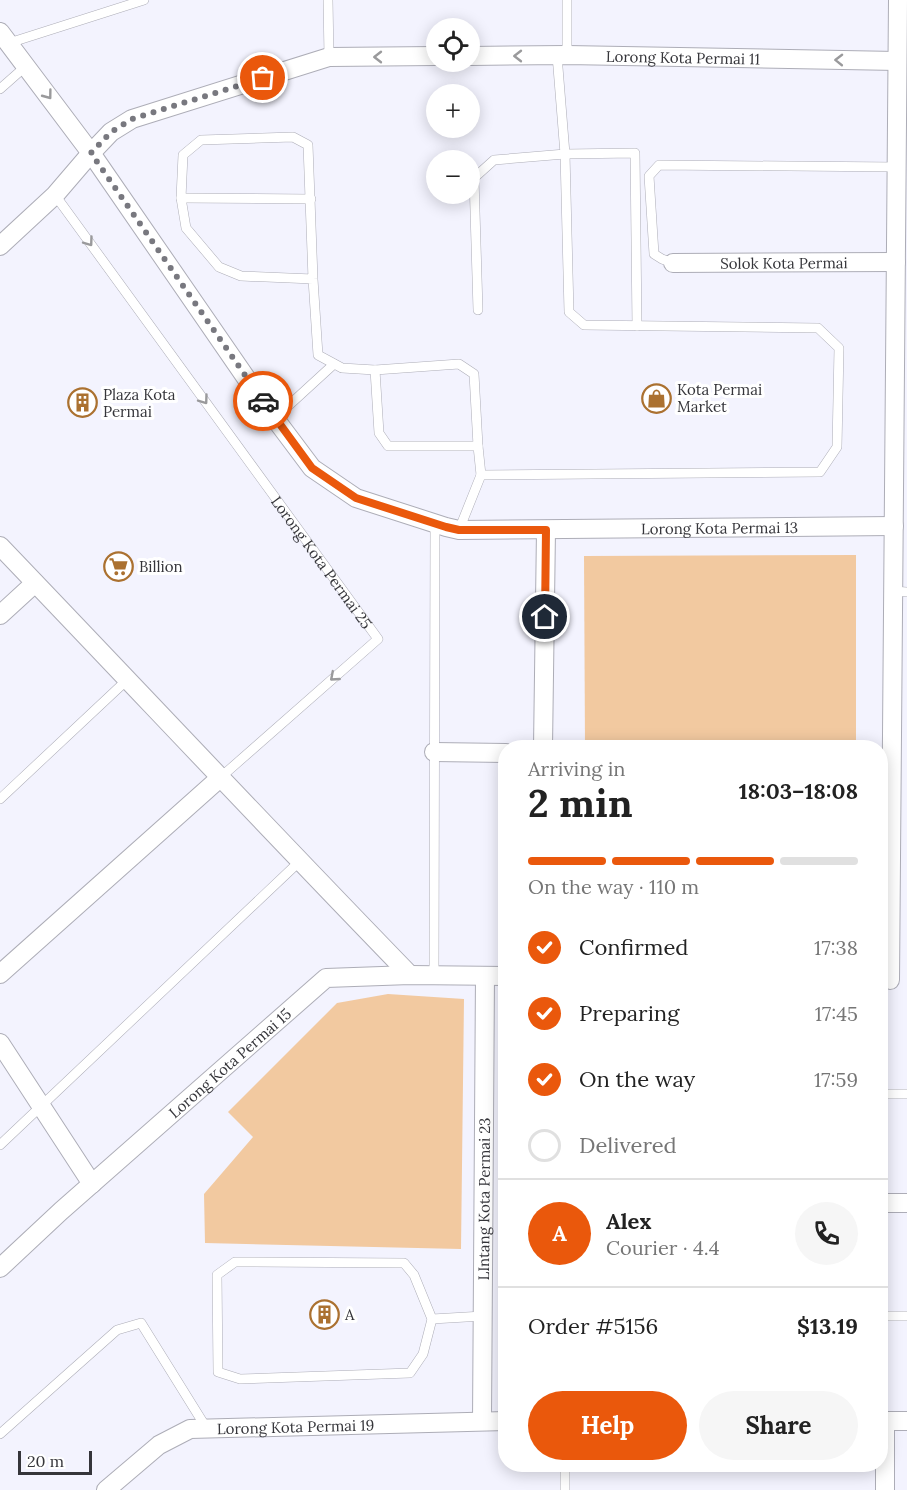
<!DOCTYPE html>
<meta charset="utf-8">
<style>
:root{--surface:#fff;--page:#f6f6f6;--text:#222;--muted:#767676;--line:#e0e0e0;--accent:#ea580c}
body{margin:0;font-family:Lora,serif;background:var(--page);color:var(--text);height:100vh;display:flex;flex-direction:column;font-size:22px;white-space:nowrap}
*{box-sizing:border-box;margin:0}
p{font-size:20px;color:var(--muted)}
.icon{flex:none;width:33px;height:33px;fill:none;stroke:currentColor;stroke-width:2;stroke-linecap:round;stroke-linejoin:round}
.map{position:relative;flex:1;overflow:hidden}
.details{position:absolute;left:498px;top:740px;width:390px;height:732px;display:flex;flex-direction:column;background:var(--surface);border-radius:24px;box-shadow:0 3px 15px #0003}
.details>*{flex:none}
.tools{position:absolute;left:426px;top:18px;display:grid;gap:12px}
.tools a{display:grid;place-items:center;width:54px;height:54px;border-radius:50%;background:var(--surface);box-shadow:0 3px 15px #0003;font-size:30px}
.scale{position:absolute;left:18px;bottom:15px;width:74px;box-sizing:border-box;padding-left:6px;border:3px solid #35353a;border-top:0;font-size:16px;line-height:21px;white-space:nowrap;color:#35353a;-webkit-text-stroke:4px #fff;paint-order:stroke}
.pin{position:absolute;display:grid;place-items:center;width:51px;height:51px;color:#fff;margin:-26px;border:3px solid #fff;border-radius:50%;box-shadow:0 2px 6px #0007}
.courier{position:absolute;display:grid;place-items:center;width:60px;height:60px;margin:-30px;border:4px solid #ea580c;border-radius:50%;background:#fff;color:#222;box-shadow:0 2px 8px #0007}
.summary em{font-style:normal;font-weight:800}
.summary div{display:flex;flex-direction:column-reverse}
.summary{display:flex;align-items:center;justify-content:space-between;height:102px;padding:0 30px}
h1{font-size:39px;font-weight:800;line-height:45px}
.bar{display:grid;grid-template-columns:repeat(4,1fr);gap:9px 6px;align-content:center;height:72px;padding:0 30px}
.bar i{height:8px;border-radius:4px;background:var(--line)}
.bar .on{background:var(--accent)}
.bar p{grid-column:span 4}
.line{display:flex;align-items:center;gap:15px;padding:0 30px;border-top:2px solid var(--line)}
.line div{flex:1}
.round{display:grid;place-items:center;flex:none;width:63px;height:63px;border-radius:32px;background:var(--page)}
ol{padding:0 30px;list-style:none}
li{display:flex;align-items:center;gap:18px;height:66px}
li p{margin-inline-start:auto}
li .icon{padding:6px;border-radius:50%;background:var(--accent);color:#fff;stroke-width:4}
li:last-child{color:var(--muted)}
li i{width:33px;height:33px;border:3px solid var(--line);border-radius:50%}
.action{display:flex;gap:12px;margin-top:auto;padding:12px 30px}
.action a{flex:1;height:69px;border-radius:36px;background:var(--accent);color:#fff;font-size:24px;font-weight:800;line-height:69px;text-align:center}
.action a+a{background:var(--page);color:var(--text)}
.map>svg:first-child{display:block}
.green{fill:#f2c9a0}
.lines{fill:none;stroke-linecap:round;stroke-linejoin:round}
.lane-casing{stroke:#adadb7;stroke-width:10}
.street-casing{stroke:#adadb7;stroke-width:20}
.lane{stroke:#fff;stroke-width:9}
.street{stroke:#fff;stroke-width:18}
.oneway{stroke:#9a9a9c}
.done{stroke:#78787f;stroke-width:6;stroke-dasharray:0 10.8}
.route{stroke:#ea580c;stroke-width:8}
.labels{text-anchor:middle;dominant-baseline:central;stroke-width:6;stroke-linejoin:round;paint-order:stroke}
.street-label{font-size:15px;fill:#35353a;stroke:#fff}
.poi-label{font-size:15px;fill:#35353a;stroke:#fff;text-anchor:start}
</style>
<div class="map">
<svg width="907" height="1490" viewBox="0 0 907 1490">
<rect width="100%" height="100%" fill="#f3f3fe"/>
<g class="green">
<path d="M856,555V747H585L584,556Z"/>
<path d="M388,994L464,999L461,1249L205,1243L204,1194L253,1137L228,1112L337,1003Z"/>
</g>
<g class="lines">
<defs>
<g id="lane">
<path d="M328,0L329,57"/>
<path d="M9,43L144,0"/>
<path d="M567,55V0"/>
<path d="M0,89L26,66"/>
<path id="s1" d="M55,195L378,639L221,777"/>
<path d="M181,198L311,199"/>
<path d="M673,263L662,259L654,254L649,176L659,165L897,167"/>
<path d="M313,279L241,276L219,267L186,228L181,198L183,155L201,140L293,137L308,145L313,279L318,355L342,368L375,370L459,364L474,374L478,446L481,475"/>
<path d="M478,310L474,178L494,160L565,154L635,153L637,326"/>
<path d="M375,370L379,433L388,446H478"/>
<path d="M275,418L334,364"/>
<path d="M459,530L481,475L820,472L837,447L839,348L818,328L584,325L569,312L565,154L557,55"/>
<path d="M893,591L907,592"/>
<path d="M0,799L128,679"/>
<path d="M434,975L435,524"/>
<path d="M880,1094H907"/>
<path d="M0,1145L300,861"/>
<path d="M235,1262L404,1263L414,1275L432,1319L423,1354L410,1373L240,1379L218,1372L217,1275Z"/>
<path d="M880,1316H907"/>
<path d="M432,1319L483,1316"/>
<path d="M0,1434L117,1330L141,1323L207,1429"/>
<path d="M565,1464V1490"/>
</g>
<g id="street">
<path id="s2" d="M0,32L91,153L264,404L312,468L356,498L446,527L459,530L894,526"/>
<path id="s3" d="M470,56L567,55L897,61"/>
<path d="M0,246L55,195L91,153L111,132L132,119L329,57L436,56"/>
<path id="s4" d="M673,263L896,262"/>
<path d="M0,546C137,689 272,833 410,975"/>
<path d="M0,615L35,583"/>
<path d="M543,747L546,530"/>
<path d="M434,752L506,753"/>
<path d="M0,974L221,777"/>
<path d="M890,980L898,0"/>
<path d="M0,1043L92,1184"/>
<path d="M880,1203H907"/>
<path id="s5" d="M0,1268L61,1211L326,978L410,975L506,976"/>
<path id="s6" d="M482,1421L485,976"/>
<path d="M880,1421H907"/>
<path id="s7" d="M106,1490L159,1445L190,1429L506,1421"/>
<path d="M885,1490V1421"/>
</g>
</defs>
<use href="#lane" class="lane-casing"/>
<use href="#street" class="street-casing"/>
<use href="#lane" class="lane"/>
<use href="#street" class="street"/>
</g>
<defs><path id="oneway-chevron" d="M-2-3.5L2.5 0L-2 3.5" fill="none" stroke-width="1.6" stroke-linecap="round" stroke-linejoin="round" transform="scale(1.5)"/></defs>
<g class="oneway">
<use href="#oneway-chevron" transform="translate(518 56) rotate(180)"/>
<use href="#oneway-chevron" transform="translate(378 57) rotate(180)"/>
<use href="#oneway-chevron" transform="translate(839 60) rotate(-179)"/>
<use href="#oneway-chevron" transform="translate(48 95) rotate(53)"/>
<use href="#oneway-chevron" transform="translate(89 242) rotate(54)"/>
<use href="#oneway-chevron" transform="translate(204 400) rotate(54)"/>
<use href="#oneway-chevron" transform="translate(334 677) rotate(139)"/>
</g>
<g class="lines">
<path class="done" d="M263,401L91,153L111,132L132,119L263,78"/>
<path class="route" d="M263,401L312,468L356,498L446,527L459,530H546L545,617"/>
</g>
<defs>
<symbol id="shop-ring" viewBox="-11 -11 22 22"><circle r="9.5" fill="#fff" stroke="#ab7130" stroke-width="1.5"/><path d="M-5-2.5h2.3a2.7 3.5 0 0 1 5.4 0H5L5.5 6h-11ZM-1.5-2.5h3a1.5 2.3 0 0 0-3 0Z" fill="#ab7130"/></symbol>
<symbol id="building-ring" viewBox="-11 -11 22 22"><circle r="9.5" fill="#fff" stroke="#ab7130" stroke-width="1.5"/><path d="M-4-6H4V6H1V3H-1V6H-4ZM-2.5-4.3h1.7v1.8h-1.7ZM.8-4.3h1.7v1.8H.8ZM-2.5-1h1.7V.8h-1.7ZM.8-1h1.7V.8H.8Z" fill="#ab7130"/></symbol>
<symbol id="supermarket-ring" viewBox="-11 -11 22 22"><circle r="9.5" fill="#fff" stroke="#ab7130" stroke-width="1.5"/><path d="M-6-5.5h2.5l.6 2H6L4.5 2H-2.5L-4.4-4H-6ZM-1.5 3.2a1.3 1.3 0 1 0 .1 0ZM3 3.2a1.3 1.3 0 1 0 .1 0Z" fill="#ab7130"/></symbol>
</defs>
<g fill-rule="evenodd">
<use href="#shop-ring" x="640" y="382" width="33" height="33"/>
<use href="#building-ring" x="66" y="386" width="33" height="33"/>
<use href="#supermarket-ring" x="102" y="550" width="33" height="33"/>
<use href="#building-ring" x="308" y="1298" width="33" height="33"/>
</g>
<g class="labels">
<g class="street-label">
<text stroke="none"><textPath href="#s3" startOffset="213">Lorong Kota Permai 11</textPath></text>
<text stroke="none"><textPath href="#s4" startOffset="111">Solok Kota Permai</textPath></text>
<text stroke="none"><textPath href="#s2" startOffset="958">Lorong Kota Permai 13</textPath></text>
<text stroke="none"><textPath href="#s1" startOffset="454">Lorong Kota Permai 25</textPath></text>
<text stroke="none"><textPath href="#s5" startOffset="308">Lorong Kota Permai 15</textPath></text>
<text stroke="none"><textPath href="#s6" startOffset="222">LIntang Kota Permai 23</textPath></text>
<text stroke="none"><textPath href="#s7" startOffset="210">Lorong Kota Permai 19</textPath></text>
</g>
<g class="poi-label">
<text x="677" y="389">Kota Permai<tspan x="677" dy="17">Market</tspan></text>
<text x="103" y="394">Plaza Kota<tspan x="103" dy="17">Permai</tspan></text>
<text x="139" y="566">Billion</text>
<text x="345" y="1314">A</text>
</g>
</g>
</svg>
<div class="tools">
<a><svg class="icon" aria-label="locate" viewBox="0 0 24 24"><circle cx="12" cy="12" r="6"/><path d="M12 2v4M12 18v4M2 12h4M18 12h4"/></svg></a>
<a>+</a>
<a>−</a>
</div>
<div class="scale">20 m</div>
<div class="pin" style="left:263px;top:78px;background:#ea580c"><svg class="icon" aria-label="bag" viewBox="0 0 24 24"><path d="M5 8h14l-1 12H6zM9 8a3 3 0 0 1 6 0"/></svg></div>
<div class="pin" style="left:545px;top:617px;background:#1f2937"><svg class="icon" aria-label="home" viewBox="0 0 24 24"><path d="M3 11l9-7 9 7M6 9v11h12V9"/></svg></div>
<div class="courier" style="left:263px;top:401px"><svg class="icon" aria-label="car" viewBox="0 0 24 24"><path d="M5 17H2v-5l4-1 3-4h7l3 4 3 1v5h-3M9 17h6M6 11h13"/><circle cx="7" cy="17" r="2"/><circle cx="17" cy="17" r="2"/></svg></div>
<section class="details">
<div class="summary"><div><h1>2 min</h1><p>Arriving in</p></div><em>18:03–18:08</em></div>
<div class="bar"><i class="on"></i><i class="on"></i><i class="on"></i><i></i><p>On the way · 110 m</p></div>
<ol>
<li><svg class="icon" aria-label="check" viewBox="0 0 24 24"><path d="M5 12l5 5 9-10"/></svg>Confirmed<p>17:38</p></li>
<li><svg class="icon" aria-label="check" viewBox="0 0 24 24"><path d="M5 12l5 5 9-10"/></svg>Preparing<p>17:45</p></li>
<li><svg class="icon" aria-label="check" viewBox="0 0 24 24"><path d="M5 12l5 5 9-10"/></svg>On the way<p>17:59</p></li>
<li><i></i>Delivered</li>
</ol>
<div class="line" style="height:108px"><b class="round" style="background:var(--accent);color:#fff">A</b><div><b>Alex</b><p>Courier · 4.4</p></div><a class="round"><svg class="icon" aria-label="phone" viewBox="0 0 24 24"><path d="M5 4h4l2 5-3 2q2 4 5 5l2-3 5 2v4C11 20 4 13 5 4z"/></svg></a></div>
<div class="line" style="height:78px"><div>Order #5156</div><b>$13.19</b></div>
<div class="action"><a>Help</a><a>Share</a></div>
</section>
</div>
